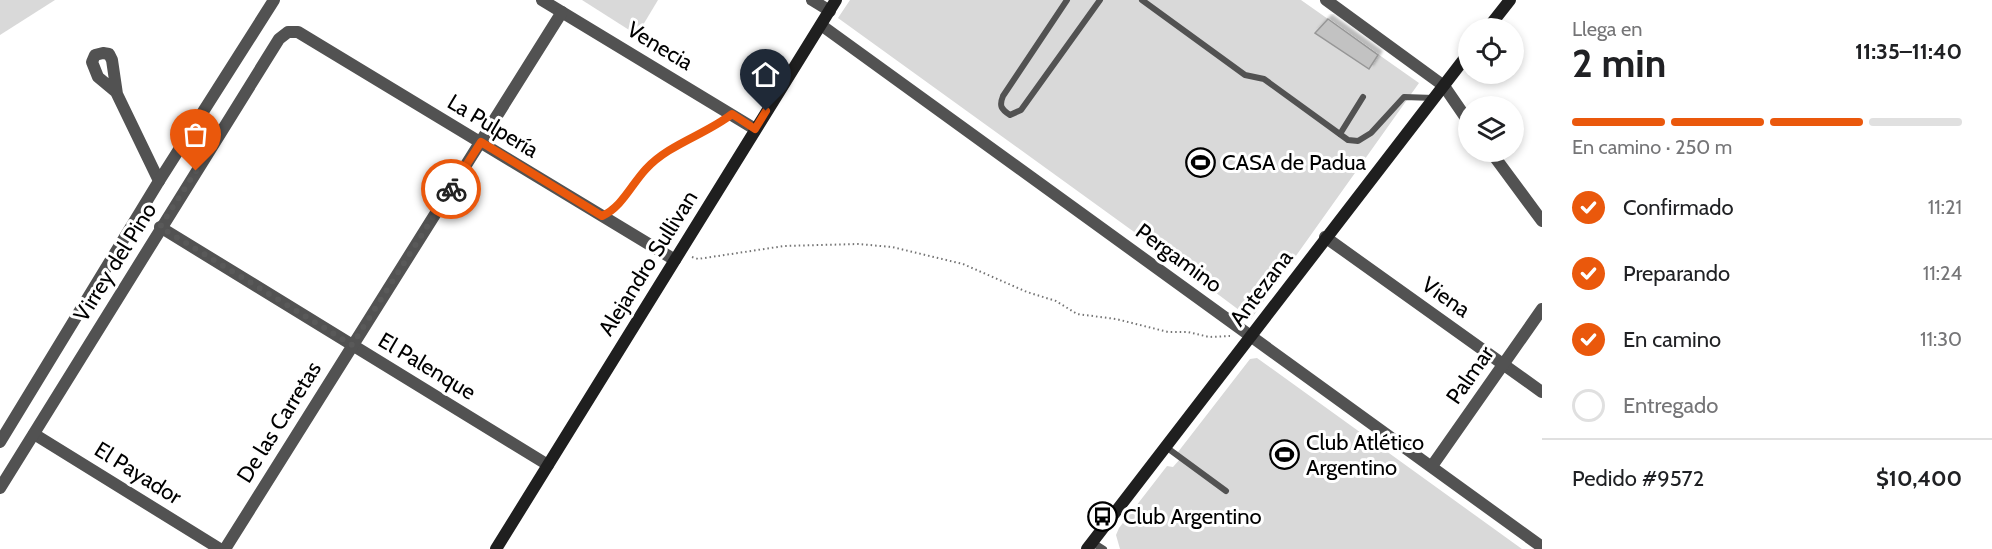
<!DOCTYPE html>
<html lang="es">
<meta charset="utf-8">
<style>
:root{--surface:#fff;--page:#f2f2f2;--text:#202124;--muted:#757577;--line:#e0e0e0;--accent:#ea580c}
body{margin:0;font-family:Cabin,sans-serif;background:var(--page);color:var(--text);height:100vh;display:flex;flex-direction:column;font-size:22px;white-space:nowrap}
*{box-sizing:border-box;margin:0}
p{font-size:20px;color:var(--muted)}
.icon{flex:none;width:33px;height:33px;fill:none;stroke:currentColor;stroke-width:2;stroke-linecap:round;stroke-linejoin:round}
.map{position:relative;flex:1;overflow:hidden}
.panel{display:flex;flex-direction:column;background:var(--surface);width:450px}
.panel>*{flex:none}
.buttons{position:absolute;left:1458px;top:18px;display:grid;gap:12px}
.buttons a{display:grid;place-items:center;width:66px;height:66px;border-radius:50%;background:var(--surface);box-shadow:0 3px 9px #0003;font-size:30px}
.pin{position:absolute;display:grid;place-items:center;width:51px;height:51px;color:#fff;margin:-62px -26px;border-radius:50% 50% 50% 0;rotate:-45deg;box-shadow:0 0 6px #0007}
.pin .icon{rotate:45deg}
.courier{position:absolute;display:grid;place-items:center;width:60px;height:60px;margin:-30px;border:4px solid #ea580c;border-radius:50%;background:#fff;color:#222;box-shadow:0 2px 8px #0007}
.overview em{font-style:normal;font-weight:700}
.overview div{display:flex;flex-direction:column-reverse}
.overview{display:flex;align-items:center;justify-content:space-between;height:102px;padding:0 30px}
h1{font-size:39px;font-weight:700;line-height:45px}
.bar{display:grid;grid-template-columns:repeat(4,1fr);gap:9px 6px;align-content:center;height:72px;padding:0 30px}
.bar i{height:8px;border-radius:4px;background:var(--line)}
.bar .current{background:var(--accent)}
.bar p{grid-column:span 4}
.line{display:flex;align-items:center;gap:15px;padding:0 30px;border-top:2px solid var(--line)}
.line div{flex:1}
ol{padding:0 30px;list-style:none}
li{display:flex;align-items:center;gap:18px;height:66px}
li p{margin-inline-start:auto}
li .icon{padding:6px;border-radius:50%;background:var(--accent);color:#fff;stroke-width:4}
li:last-child{color:var(--muted)}
li i{width:33px;height:33px;border:3px solid var(--line);border-radius:50%}
main{display:flex;flex:1;min-height:0}
.map>svg:first-child{display:block}
.green{fill:#d9d9d9}
.building{fill:#c2c2c2;stroke:#969696;stroke-width:1.5;filter:url(#shadow)}
.lines{fill:none;stroke-linecap:round;stroke-linejoin:round}
.path{stroke:#747474;stroke-width:2;stroke-dasharray:1.5 3;stroke-linecap:butt}
.lane{stroke:#525252;stroke-width:6}
.street{stroke:#525252;stroke-width:12}
.secondary{stroke:#1f1f1f;stroke-width:12}
.done{stroke:#595959;stroke-width:6;stroke-dasharray:0 10.8}
.route{stroke:#ea580c;stroke-width:8}
.labels{text-anchor:middle;dominant-baseline:central;stroke-width:6;stroke-linejoin:round;paint-order:stroke}
.street-label{font-size:22px;fill:#000;stroke:#fff}
.poi-label{font-size:22px;fill:#000;stroke:#fff;text-anchor:start}
</style>
<main>
<div class="map">
<svg width="1542" height="549" viewBox="0 0 1542 549">
<defs>
<filter id="shadow"><feDropShadow dx="4" dy="-4" stdDeviation="1.5" flood-color="#0004"/></filter>
</defs>
<rect width="100%" height="100%" fill="#fff"/>
<g class="green">
<path d="M0,0H55L0,35Z"/>
<path d="M582,0H658L637,35Z"/>
<path d="M850,0H1301L1419,83L1251,319L1148,242L838,18Z"/>
<path d="M1257,358L1522,549H1120L1116,535L1119,528L1167,466L1173,467L1180,459L1178,452L1250,359Z"/>
</g>
<path class="building" d="M1328,19L1378,55L1369,69L1315,33Z"/>
<g class="lines">
<path class="path" d="M692,257L698,259L784,246L858,244L892,247L963,264L1027,292L1056,301L1077,314L1116,319L1168,332H1188L1209,337L1230,336"/>
<g class="lane">
<path d="M1067,0L1003,96C999,106 1001,109 1010,115L1021,110L1100,0"/>
<path d="M1142,0L1245,75L1264,79L1348,140L1358,141L1371,133L1404,97L1434,98"/>
<path d="M1340,134L1363,97"/>
<path d="M603,216C623,207 631,184 646,169C669,144 704,135 731,115"/>
<path d="M1166,447L1226,491"/>
<path d="M1100,549L1093,542L1104,549"/>
</g>
<g class="street">
<path d="M542,0L755,129"/>
<path d="M812,0L830,11"/>
<path d="M1326,0L1444,86L1468,121"/>
<path d="M821,25L1542,547"/>
<path d="M116,92L98,77L92,62L95,55L103,53L109,54L112,60L117,94L159,181"/>
<path d="M1491,152L1542,221"/>
<path d="M160,227L548,465"/>
<path d="M1325,237L1542,392"/>
<path d="M34,434L220,549"/>
<path d="M0,442L159,181L274,0"/>
<path d="M1432,466L1542,309"/>
<path d="M0,488L279,39L288,32H298L675,260"/>
<path d="M225,549L562,12"/>
</g>
<g class="secondary">
<path d="M1488,28L1510,0"/>
<path d="M496,549L836,0"/>
<path d="M1087,549L1468,54"/>
</g>
</g>
<g class="lines">
<path class="done" d="M196,171L160,227L352,345L451,189"/>
<path class="route" d="M451,189L481,142L602,216C622,207 631,185 646,169C669,144 705,135 732,114L755,129L766,111"/>
</g>
<defs>
<symbol id="stadium-ring" viewBox="-11 -11 22 22"><circle r="9.5" fill="#fff" stroke="#000" stroke-width="1.5"/><path d="M0-5a6.5 5 0 1 0 0 10a6.5 5 0 1 0 0-10ZM-3.5-1.8h7v3.6h-7Z" fill="#000"/></symbol>
<symbol id="bus-ring" viewBox="-11 -11 22 22"><circle r="9.5" fill="#fff" stroke="#000" stroke-width="1.5"/><path d="M-5-6H5V4H4V6H2V4H-2V6H-4V4H-5ZM-3.5-4V0h7V-4ZM-3.5 1.2v1.5H-2V1.2ZM2 1.2v1.5H3.5V1.2Z" fill="#000"/></symbol>
</defs>
<g fill-rule="evenodd">
<use href="#stadium-ring" x="1184" y="146" width="33" height="33"/>
<use href="#stadium-ring" x="1268" y="438" width="33" height="33"/>
<use href="#bus-ring" x="1086" y="500" width="33" height="33"/>
</g>
<g class="labels">
<g class="street-label">
<text transform="translate(660 46) rotate(31)">Venecia</text>
<text transform="translate(493 126) rotate(31)">La Pulpería</text>
<text transform="translate(1179 258) rotate(36)">Pergamino</text>
<text transform="translate(115 262) rotate(-58)">Virrey del Pino</text>
<text transform="translate(648 263) rotate(-58)">Alejandro Sullivan</text>
<text transform="translate(1261 288) rotate(-53)">Antezana</text>
<text transform="translate(1446 297) rotate(35)">Viena</text>
<text transform="translate(427 366) rotate(31)">El Palenque</text>
<text transform="translate(1470 375) rotate(-55)">Palmar</text>
<text transform="translate(279 422) rotate(-58)">De las Carretas</text>
<text transform="translate(138 473) rotate(32)">El Payador</text>
</g>
<g class="poi-label">
<text x="1222" y="162">CASA de Padua</text>
<text x="1306" y="442">Club Atlético<tspan x="1306" dy="25">Argentino</tspan></text>
<text x="1123" y="516">Club Argentino</text>
</g>
</g>
</svg>
<div class="buttons">
<a><svg class="icon" aria-label="locate" viewBox="0 0 24 24"><circle cx="12" cy="12" r="6"/><path d="M12 2v4M12 18v4M2 12h4M18 12h4"/></svg></a>
<a><svg class="icon" aria-label="layers" viewBox="0 0 24 24"><path d="M12 4l9 5-9 5-9-5zM3 14l9 5 9-5"/></svg></a>
</div>
<div class="pin" style="left:196px;top:171px;background:#ea580c"><svg class="icon" aria-label="bag" viewBox="0 0 24 24"><path d="M5 8h14l-1 12H6zM9 8a3 3 0 0 1 6 0"/></svg></div>
<div class="pin" style="left:766px;top:111px;background:#1f2937"><svg class="icon" aria-label="home" viewBox="0 0 24 24"><path d="M3 11l9-7 9 7M6 9v11h12V9"/></svg></div>
<div class="courier" style="left:451px;top:189px"><svg class="icon" aria-label="bike" viewBox="0 0 24 24"><circle cx="6" cy="16" r="4"/><circle cx="18" cy="16" r="4"/><path d="M6 16l4-8h5l3 8M10 8l3 8H6M13 5h3"/></svg></div>
</div>
<section class="panel">
<div class="overview"><div><h1>2 min</h1><p>Llega en</p></div><em>11:35–11:40</em></div>
<div class="bar"><i class="current"></i><i class="current"></i><i class="current"></i><i></i><p>En camino · 250 m</p></div>
<ol>
<li><svg class="icon" aria-label="check" viewBox="0 0 24 24"><path d="M5 12l5 5 9-10"/></svg>Confirmado<p>11:21</p></li>
<li><svg class="icon" aria-label="check" viewBox="0 0 24 24"><path d="M5 12l5 5 9-10"/></svg>Preparando<p>11:24</p></li>
<li><svg class="icon" aria-label="check" viewBox="0 0 24 24"><path d="M5 12l5 5 9-10"/></svg>En camino<p>11:30</p></li>
<li><i></i>Entregado</li>
</ol>
<div class="line" style="height:78px"><div>Pedido #9572</div><b>$10,400</b></div>
</section>
</main>
